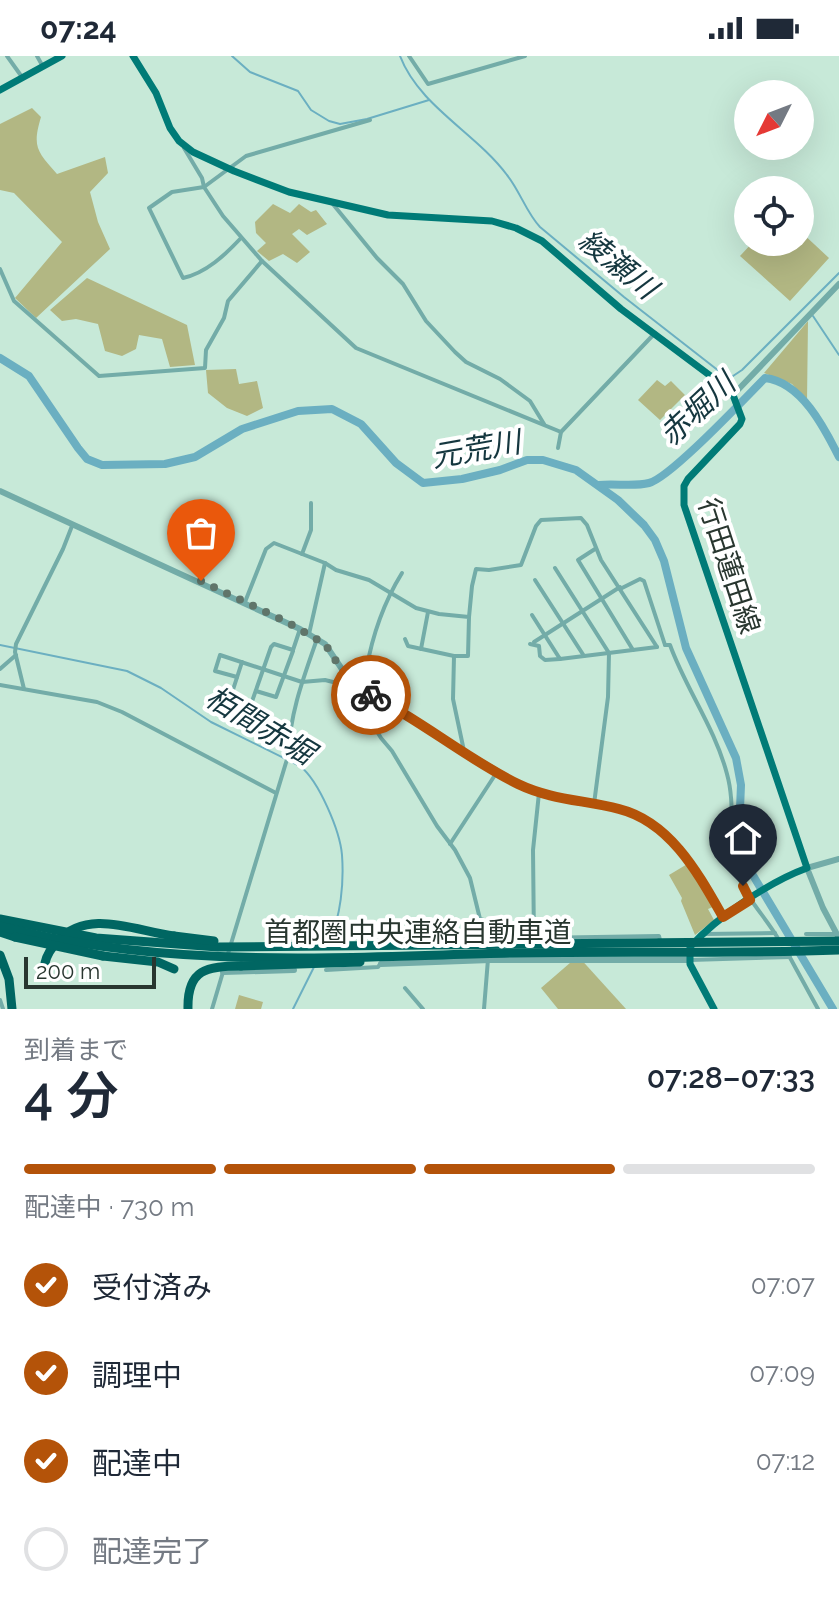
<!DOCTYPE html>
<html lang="ja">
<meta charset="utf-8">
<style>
:root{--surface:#fff;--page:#f6f6f7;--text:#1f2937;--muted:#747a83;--line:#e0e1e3;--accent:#b45309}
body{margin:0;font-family:Raleway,"Noto Sans JP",sans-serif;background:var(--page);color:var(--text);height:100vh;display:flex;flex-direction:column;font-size:30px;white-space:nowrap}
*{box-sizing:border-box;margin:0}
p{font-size:26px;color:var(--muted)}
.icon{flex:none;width:44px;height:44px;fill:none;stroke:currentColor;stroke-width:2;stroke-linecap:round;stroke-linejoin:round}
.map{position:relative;height:953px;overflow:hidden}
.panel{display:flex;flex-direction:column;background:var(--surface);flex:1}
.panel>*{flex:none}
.needle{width:52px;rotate:228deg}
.controls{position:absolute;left:734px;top:24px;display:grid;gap:16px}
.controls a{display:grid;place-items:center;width:80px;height:80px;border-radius:50%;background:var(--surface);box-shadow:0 8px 32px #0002;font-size:40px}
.scale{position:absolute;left:24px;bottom:20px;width:132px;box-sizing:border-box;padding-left:8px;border:4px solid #28362f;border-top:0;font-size:22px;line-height:28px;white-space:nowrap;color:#28362f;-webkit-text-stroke:6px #fff;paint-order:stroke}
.pin{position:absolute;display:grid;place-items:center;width:68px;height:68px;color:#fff;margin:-82px -34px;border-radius:50% 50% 50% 0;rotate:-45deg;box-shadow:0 0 8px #0007}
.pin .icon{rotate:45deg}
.courier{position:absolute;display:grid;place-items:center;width:80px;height:80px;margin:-40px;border:6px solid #b45309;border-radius:50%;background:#fff;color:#222;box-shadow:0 2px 10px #0007}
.headline em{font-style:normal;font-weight:600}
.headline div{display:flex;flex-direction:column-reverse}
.headline{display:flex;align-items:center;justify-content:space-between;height:136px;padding:0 24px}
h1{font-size:52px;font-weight:600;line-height:60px}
.bar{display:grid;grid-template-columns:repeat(4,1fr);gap:12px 8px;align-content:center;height:96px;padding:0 24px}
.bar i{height:10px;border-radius:6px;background:var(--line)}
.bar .selected{background:var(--accent)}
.bar p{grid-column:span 4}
ol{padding:0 24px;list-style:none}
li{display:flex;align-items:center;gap:24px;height:88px}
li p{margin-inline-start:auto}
li .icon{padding:8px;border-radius:50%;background:var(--accent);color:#fff;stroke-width:4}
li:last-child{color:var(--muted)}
li i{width:44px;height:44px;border:4px solid var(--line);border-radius:50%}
.status{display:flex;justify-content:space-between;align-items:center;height:56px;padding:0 40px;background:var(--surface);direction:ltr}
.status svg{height:22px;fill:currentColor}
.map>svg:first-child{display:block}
.green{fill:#b2b783}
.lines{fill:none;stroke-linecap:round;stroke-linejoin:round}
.stream{stroke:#6bafc1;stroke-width:2}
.river{stroke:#6bafc1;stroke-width:8}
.minor{stroke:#73aca8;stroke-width:4}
.tertiary{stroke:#73aca8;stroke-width:6}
.primary{stroke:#007b77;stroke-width:7}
.motorway{stroke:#006662;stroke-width:9}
.motorway-bridge{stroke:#006662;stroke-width:9}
.done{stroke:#60756a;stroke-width:8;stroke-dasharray:0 14.4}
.route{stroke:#b45309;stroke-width:10}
.labels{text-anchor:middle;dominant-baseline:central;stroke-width:8;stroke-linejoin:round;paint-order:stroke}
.street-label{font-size:28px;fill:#28362f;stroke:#fff}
.water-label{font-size:30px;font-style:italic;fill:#15373f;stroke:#fff}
</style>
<div class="status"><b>07:24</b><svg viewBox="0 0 49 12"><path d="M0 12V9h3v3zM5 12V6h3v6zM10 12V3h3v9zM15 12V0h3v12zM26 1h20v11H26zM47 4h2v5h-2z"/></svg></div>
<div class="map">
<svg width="839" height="953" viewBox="0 0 839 953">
<rect width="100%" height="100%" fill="#c7e9d8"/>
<g class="green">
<path d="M32,52L41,61C32,91 37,95 57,118L105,101L108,117L90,136L98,166L110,193L36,262L15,242L62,186L14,137L0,134V68Z"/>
<path d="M273,148L290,157L299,148L311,156L316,154L327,168L307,179L299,173L292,178L310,196L297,207L283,198L269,205L257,195L266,187L256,177L255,166Z"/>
<path d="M800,175L829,202L790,245L740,200L753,186H800Z"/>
<path d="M87,222L187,269L195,309L170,311L162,283L139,279L136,293L122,300L105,295L98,268L76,263L62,265L50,254Z"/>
<path d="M808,265L807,345L792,328L764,317Z"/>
<path d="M236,313L239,328L257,325L263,352L247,360L227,352L208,337L206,314Z"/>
<path d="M657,324L665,330L671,325L685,339L660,364L638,344Z"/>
<path d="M689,807L713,851L708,853L714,864L695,879L681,845L682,842L669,819Z"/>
<path d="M578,900L626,953H558L541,932Z"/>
<path d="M239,939L263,946L261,953H235Z"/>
</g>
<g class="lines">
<g class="stream">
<path d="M232,0L250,16L298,35L311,54L329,65L340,68L367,63L429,44"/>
<path d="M400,0C419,50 476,77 507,119C520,135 526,156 540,171L624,241L724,319L733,320L742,314L839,217"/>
<path d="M813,260L839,299"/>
<path d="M0,589L127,615L161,632L211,666L300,710C319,725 340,775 342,799C344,826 341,861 329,885"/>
<path d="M293,953L314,911"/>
</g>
<g class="river">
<path d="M0,302L29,320L78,392L87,403L102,409L165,408L195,401L242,373L298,355L332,353L361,368L396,407L423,427L462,423L500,414L527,404H543L576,414L618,444L644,469L655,484L664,505L686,592L736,702L741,729L739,776L748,811L833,953"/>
<path d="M599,429C615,427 633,431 649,427C671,421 744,343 765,322C801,326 824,371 839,401"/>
</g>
<g class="minor">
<path d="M7,0L22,21"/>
<path d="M37,0L42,9"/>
<path d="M409,0L428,28L525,0"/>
<path d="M184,92L202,122L204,131L223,160L262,205L356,292L561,376"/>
<path d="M332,147L377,202L403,228L426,265L455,296L466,306L500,323L530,345L544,368"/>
<path d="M241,182C225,199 206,217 183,222L149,152L172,136L204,131L246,100L370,64"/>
<path d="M0,213L14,245L99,320L205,312L206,294L224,262L228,245L262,205"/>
<path d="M558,392L561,376L655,277"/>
<path d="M595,493L578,504L633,594"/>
<path d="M302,498L311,474V447"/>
<path d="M555,512L609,597L608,641L594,748"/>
<path d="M535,524L584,600"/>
<path d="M620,533L640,523L644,525L665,589"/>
<path d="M245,546L266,493L274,487L325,507L336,514L369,524L416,552L439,558L469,561L468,600H454L453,643L464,695"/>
<path d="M532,559L560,603L657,591"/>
<path d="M469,561L472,530L476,513L489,514L521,509L536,470L541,464L581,462L587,469L601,504L657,591"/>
<path d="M309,578L325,507"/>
<path d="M405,583L408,590L454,600"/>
<path d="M534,586L620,531"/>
<path d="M530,588L539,590L540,600L545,604L560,603"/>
<path d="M665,589H670C686,633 715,672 727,718C736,750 728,784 737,816C745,842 766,861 779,884"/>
<path d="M421,593L428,556"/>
<path d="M242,606L229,646L249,654L271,591L274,588L293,594L300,573"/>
<path d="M0,613L16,599"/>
<path d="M237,621L215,615L220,599L302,626L325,624L349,630"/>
<path d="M352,628L349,630L381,682L392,695L437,770L455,794L470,822L480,863L491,866L484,953"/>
<path d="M0,629L97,646L122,656L276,737"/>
<path d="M24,633L15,596L16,588L63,493L72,470"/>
<path d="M256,635L276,641L293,595"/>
<path d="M364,635C366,629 365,622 366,615C372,581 384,546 402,517"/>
<path d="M227,664L288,685"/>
<path d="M248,670L249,654"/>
<path d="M450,788L497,716"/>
<path d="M704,878L775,877"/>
<path d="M806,878H836"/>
<path d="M534,882L659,880L660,884"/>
<path d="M534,886L533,794L539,737"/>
<path d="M380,890V883L492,882"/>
<path d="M788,898L818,953"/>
<path d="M227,901L288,700C290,657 303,623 317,583"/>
<path d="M690,904L790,901"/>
<path d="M326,914L378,911L381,907"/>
<path d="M405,932L423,953"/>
<path d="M0,944L3,953"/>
<path d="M212,953L223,916"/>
</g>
<g class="tertiary">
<path d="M733,339L839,228"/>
<path d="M0,435L300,573L325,588L352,628L517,727C536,736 555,743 576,746C592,749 609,749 625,754C674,771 699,819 723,861"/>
<path d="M839,803L807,812L823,852L839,882"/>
<path d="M381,908L490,904H690"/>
<path d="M223,916L294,914"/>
</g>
<g class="primary">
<path d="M133,0L156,37L170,72L179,85L193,96L234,115L289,136L388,159L492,165L516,172L542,185L621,253L724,330L733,339L742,363L740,368L688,423L684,430V449L807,812C769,826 717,861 690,891V908L714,953"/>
<path d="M0,34L62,0"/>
</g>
<g class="motorway">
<path d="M0,876L15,881"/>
<path d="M0,899L9,923L12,953"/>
<path d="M103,900L158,906L174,913"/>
<path d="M45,907C47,898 51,892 58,885C88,852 135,875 174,880"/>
<path d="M188,953C187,913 207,910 241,910"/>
</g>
<g class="motorway-bridge">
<path d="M0,863L96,882L218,891L839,885"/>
<path d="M0,870C166,914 342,901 512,897C621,895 730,898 839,894"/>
<path d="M174,880L214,885"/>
<path d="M15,881L103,900"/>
<path d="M241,910L360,906"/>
</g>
</g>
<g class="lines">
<path class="done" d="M201,525L285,565L325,588L349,625L371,639"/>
<path class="route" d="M371,639C422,665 467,703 518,728C551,744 585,744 619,753C671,766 699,819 723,861L750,844L743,830"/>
</g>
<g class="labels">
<g class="street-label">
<text transform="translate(729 510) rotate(72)">行田蓮田線</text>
<text x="418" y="876">首都圏中央連絡自動車道</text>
</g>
<g class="water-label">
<text transform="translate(618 208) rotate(39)">綾瀬川</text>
<text transform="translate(697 353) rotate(-43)">赤堀川</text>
<text transform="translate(476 393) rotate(-10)">元荒川</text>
<text transform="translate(260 669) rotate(31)">栢間赤堀</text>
</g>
</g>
</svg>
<div class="controls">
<a><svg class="needle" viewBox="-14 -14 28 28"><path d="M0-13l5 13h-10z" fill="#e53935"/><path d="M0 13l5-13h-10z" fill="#747a83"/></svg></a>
<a><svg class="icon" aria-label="locate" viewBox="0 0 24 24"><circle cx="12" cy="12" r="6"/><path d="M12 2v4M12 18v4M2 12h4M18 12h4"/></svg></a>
</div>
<div class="scale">200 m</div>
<div class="pin" style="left:201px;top:525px;background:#ea580c"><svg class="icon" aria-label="bag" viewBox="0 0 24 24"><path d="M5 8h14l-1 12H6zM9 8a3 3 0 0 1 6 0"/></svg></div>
<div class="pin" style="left:743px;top:830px;background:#1f2937"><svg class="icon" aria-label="home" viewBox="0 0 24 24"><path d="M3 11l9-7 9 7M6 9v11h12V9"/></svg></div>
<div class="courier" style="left:371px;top:639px"><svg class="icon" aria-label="bike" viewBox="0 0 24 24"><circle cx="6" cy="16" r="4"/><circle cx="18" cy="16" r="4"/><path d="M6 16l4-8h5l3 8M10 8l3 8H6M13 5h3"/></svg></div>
</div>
<section class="panel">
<div class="headline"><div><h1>4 分</h1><p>到着まで</p></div><em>07:28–07:33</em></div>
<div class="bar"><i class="selected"></i><i class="selected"></i><i class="selected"></i><i></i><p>配達中 · 730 m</p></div>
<ol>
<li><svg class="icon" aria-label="check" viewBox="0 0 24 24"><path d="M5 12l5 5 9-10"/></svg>受付済み<p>07:07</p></li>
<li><svg class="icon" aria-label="check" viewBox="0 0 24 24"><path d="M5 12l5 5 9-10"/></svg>調理中<p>07:09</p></li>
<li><svg class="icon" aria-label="check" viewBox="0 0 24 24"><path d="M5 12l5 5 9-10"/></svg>配達中<p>07:12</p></li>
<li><i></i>配達完了</li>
</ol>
</section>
